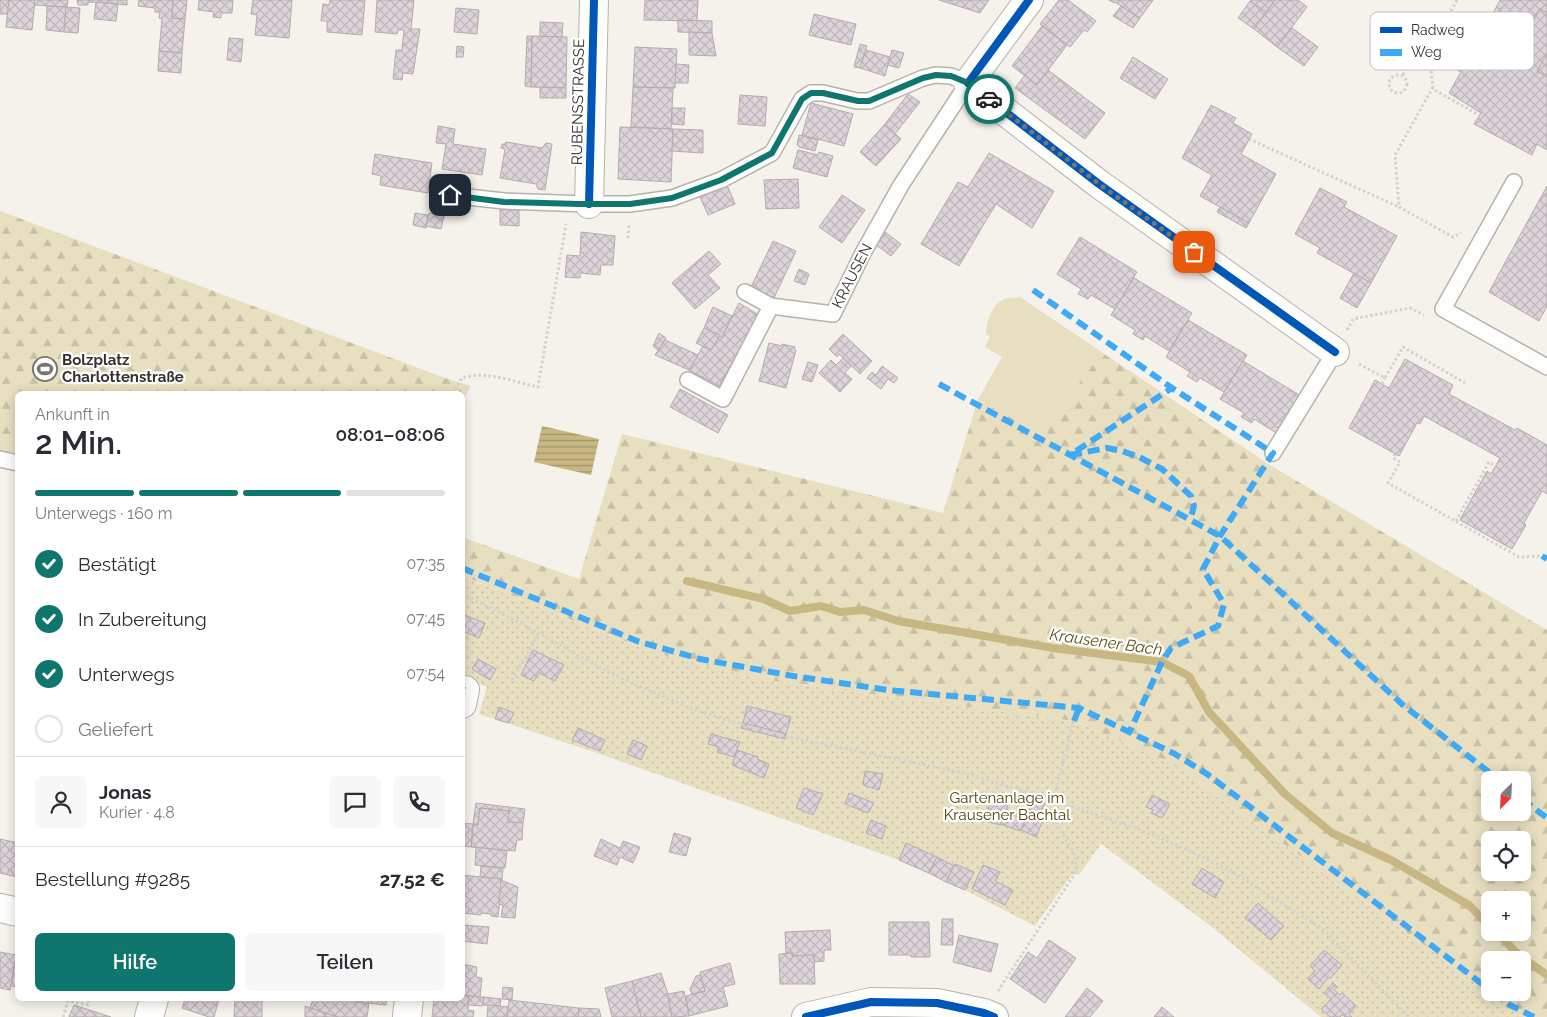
<!DOCTYPE html>
<html lang="de">
<meta charset="utf-8">
<style>
:root{--surface:#fff;--page:#f7f7f7;--text:#2b2b33;--muted:#7c7c81;--line:#e1e1e2;--accent:#0f766e}
body{margin:0;font-family:Raleway,sans-serif;background:var(--page);color:var(--text);height:100vh;display:flex;flex-direction:column;font-size:19px;white-space:nowrap}
*{box-sizing:border-box;margin:0}
p{font-size:16px;color:var(--muted)}
.icon{flex:none;width:28px;height:28px;fill:none;stroke:currentColor;stroke-width:2;stroke-linecap:round;stroke-linejoin:round}
.map{position:relative;flex:1;overflow:hidden}
.drawer{position:absolute;left:15px;top:391px;width:450px;height:610px;display:flex;flex-direction:column;background:var(--surface);border-radius:8px;box-shadow:0 2px 12px #0003}
.drawer>*{flex:none}
.needle{width:32px;rotate:204deg}
.fabs{position:absolute;left:1481px;top:771px;display:grid;gap:10px}
.fabs a{display:grid;place-items:center;width:50px;height:50px;border-radius:8px;background:var(--surface);box-shadow:0 2px 12px #0003;font-size:25px}
.pin{position:absolute;display:grid;place-items:center;width:42px;height:42px;color:#fff;margin:-21px;border-radius:10px;box-shadow:0 2px 8px #0006}
.courier{position:absolute;display:grid;place-items:center;width:50px;height:50px;margin:-25px;border:4px solid #0f766e;border-radius:50%;background:#fff;color:#222;box-shadow:0 1px 6px #0007}
.head em{font-style:normal;font-weight:600}
.head div{display:flex;flex-direction:column-reverse}
.head{display:flex;align-items:center;justify-content:space-between;height:85px;padding:0 20px}
h1{font-size:32px;font-weight:600;line-height:38px}
.bar{display:grid;grid-template-columns:repeat(4,1fr);gap:8px 5px;align-content:center;height:60px;padding:0 20px}
.bar i{height:6px;border-radius:4px;background:var(--line)}
.bar .on{background:var(--accent)}
.bar p{grid-column:span 4}
.line{display:flex;align-items:center;gap:12px;padding:0 20px;border-top:1px solid var(--line)}
.line div{flex:1}
.round{display:grid;place-items:center;flex:none;width:52px;height:52px;border-radius:8px;background:var(--page)}
ol{padding:0 20px;list-style:none}
li{display:flex;align-items:center;gap:15px;height:55px}
li p{margin-inline-start:auto}
li .icon{padding:5px;border-radius:50%;background:var(--accent);color:#fff;stroke-width:4}
li:last-child{color:var(--muted)}
li i{width:28px;height:28px;border:2px solid var(--line);border-radius:50%}
.action{display:flex;gap:10px;margin-top:auto;padding:10px 20px}
.action a{flex:1;height:58px;border-radius:8px;background:var(--accent);color:#fff;font-size:20px;font-weight:600;line-height:58px;text-align:center}
.action a+a{background:var(--page);color:var(--text)}
.map>svg:first-child{display:block}
.green{fill:#e8dfc1}
.forest{fill:url(#forest-firs);fill-rule:evenodd}
.garden{fill:url(#garden-dots)}
.water{fill:url(#water-rules)}
.lines{fill:none;stroke-linecap:round;stroke-linejoin:round}
.stream{stroke:#c8b782;stroke-width:8}
.building{fill:url(#building-cross-hatch);stroke:#b1aeac}
.service-casing{stroke:#b5b3ae;stroke-width:18}
.minor-casing{stroke:#b5b3ae;stroke-width:30}
.path{stroke:#d3d2cf;stroke-width:3;stroke-dasharray:2.5 2.5;stroke-linecap:butt}
.service{stroke:#fdfdfc;stroke-width:15}
.minor{stroke:#fdfdfc;stroke-width:28}
.quiet{stroke:#3fa9f5;stroke-width:6;stroke-dasharray:12 6;stroke-linecap:butt}
.cycleway-casing{stroke:#fff;stroke-width:11}
.cycleway{stroke:#0057b8;stroke-width:8}
.done{stroke:#77756e;stroke-width:5;stroke-dasharray:0 9}
.route{stroke:#0f766e;stroke-width:6}
.labels{text-anchor:middle;dominant-baseline:central;stroke-width:4.5;stroke-linejoin:round;paint-order:stroke}
.street-label{font-size:15px;fill:#33312c;stroke:#fff}
.poi-label{font-size:15px;font-weight:bold;fill:#33312c;stroke:#fff;text-anchor:start}
.park-label{font-size:15px;fill:#514104;stroke:#fff}
.water-label{font-size:16px;font-style:italic;fill:#62511b;stroke:#fff}
.key{fill:#fff;stroke:#c2c1c0;stroke-width:1}
.key-label{font-size:14px;fill:#33312c}
</style>
<div class="map">
<svg width="1547" height="1017" viewBox="0 0 1547 1017">
<defs>
<pattern id="forest-firs" width="22" height="20" patternUnits="userSpaceOnUse" patternTransform="scale(1.25)"><rect width="22" height="20" fill="#e8dfc1"/><path d="M5 1l3.5 6h-7zM16 11l3.5 6h-7z" fill="#c7c0a6"/></pattern>
<pattern id="garden-dots" width="8" height="8" patternUnits="userSpaceOnUse" patternTransform="scale(1.25)"><rect width="8" height="8" fill="#e8dfc1"/><path d="M2 2h.1M6 6h.1" fill="none" stroke="#c7c0a6" stroke-width="1.8" stroke-linecap="round"/></pattern>
<pattern id="water-rules" width="6" height="5" patternUnits="userSpaceOnUse" patternTransform="scale(1.25)"><rect width="6" height="5" fill="#c8b782"/><path d="M0 2.5h6" fill="none" stroke="#a3956b"/></pattern>
<pattern id="building-cross-hatch" width="8" height="8" patternUnits="userSpaceOnUse" patternTransform="scale(1.25)"><rect width="8" height="8" fill="#ddd3da"/><path d="M0 0l8 8M0 8l8-8" fill="none" stroke="#beb6bb"/></pattern>
</defs>
<rect width="100%" height="100%" fill="#f4f2ea"/>
<path class="green" d="M1020,297L1265,462L1041,434L978,399L1002,357L985,347L990,337L986,334C986,322 992,304 1004,299C1009,298 1015,298 1020,297Z"/>
<g class="forest">
<path d="M0,211L445,378L471,386L463,400L462,394H18L17,463L0,459Z"/>
<path d="M1102,353L1265,462L1547,630V1017H1524L1171,763L1074,721L764,680L651,652L463,576L462,537L579,579L622,434L943,513L978,399L1041,434ZM1490,780H1522V812H1490ZM1490,840H1522V872H1490ZM1490,900H1522V932H1490ZM1490,960H1522V992H1490Z"/>
</g>
<path class="garden" d="M462,576L651,652L764,680L1074,721L1171,763L1524,1017H1321L1208,924L1101,844L1079,875L1072,874L1035,926L965,890L899,860L600,754L479,714L487,687L463,678Z"/>
<path class="water" d="M542,426L599,439L591,475L534,462Z"/>
<g class="lines">
<g class="stream">
<path d="M687,581L764,599L790,611L821,606L840,612L864,610L898,621L1053,648L1162,662L1189,676L1209,712L1285,794L1332,833L1391,860L1469,905L1490,927"/>
<path d="M1496,932L1519,955L1547,975"/>
</g>
</g>
<g class="building">
<path d="M0,0H9L8,14H0Z"/>
<path d="M9,0H35L32,30L6,27Z"/>
<path d="M35,0H68L67,7L34,5Z"/>
<path d="M77,0H108V3L88,2V5H78Z"/>
<path d="M108,0H127V5L108,3Z"/>
<path d="M139,0H173L172,18L185,19L182,53L159,51L162,19L159,18L160,12H155V8L138,6Z"/>
<path d="M173,0H187L185,19L172,18Z"/>
<path d="M199,0H233L232,13H221V18L213,17L214,12L198,10Z"/>
<path d="M253,0H292L289,38L255,35L257,15L251,14Z"/>
<path d="M330,0H365L362,35L327,32V21H321L323,4L329,5Z"/>
<path d="M377,0H414L411,29H420L413,74L403,73L402,80L393,79L396,50H402L404,30H398L397,34L375,32Z"/>
<path d="M645,0H698L697,21L644,20Z"/>
<path d="M939,0H989L980,13Z"/>
<path d="M1059,0H1068L1096,21L1087,32L1084,30L1070,47L1040,24Z"/>
<path d="M1109,0H1153L1140,18L1115,2L1114,3Z"/>
<path d="M1251,0H1275L1266,12L1250,1Z"/>
<path d="M1275,0H1298L1307,7L1277,47L1254,29Z"/>
<path d="M1500,0H1547V13L1540,9L1513,58L1479,40Z"/>
<path d="M1250,1L1266,12L1254,29L1238,18Z"/>
<path d="M96,2L118,4L116,21L94,19Z"/>
<path d="M47,6L66,7L64,32L46,30Z"/>
<path d="M1121,6L1140,18L1133,28L1113,16Z"/>
<path d="M66,7L80,8L78,33L64,32Z"/>
<path d="M456,8L479,10L477,34L454,32Z"/>
<path d="M1540,9L1547,13V54L1537,71L1547,77V150L1537,144L1532,155L1474,124L1481,113L1449,93L1461,72L1457,70L1467,51L1472,53L1479,40L1513,58Z"/>
<path d="M814,14L856,24L851,45L809,35Z"/>
<path d="M678,20L712,21V33L678,32Z"/>
<path d="M540,22L563,23L562,37H540Z"/>
<path d="M1042,26L1067,45L1037,85L1012,66Z"/>
<path d="M1292,28L1318,47L1304,66L1277,47Z"/>
<path d="M689,32L712,33L716,56L689,55Z"/>
<path d="M527,36H532L531,87L525,86Z"/>
<path d="M532,36L567,37L566,88L531,87Z"/>
<path d="M229,38L243,39L241,62L227,60Z"/>
<path d="M860,44L867,46L860,68L854,67Z"/>
<path d="M457,46L464,47L463,57H456Z"/>
<path d="M635,47L677,49L675,88L633,87Z"/>
<path d="M866,50L890,57L885,76L860,68Z"/>
<path d="M892,50L904,53L899,68L888,65Z"/>
<path d="M159,51L182,53L181,73L158,71Z"/>
<path d="M1547,54V77L1537,71Z"/>
<path d="M1133,57L1168,79L1155,99L1120,78Z"/>
<path d="M676,64L689,65L688,83H675Z"/>
<path d="M1048,70L1105,113L1085,139L1015,88L1025,75L1037,85Z"/>
<path d="M540,87L566,88V98H540Z"/>
<path d="M633,87L673,88L671,129L631,127Z"/>
<path d="M908,94L920,102L895,134L885,124Z"/>
<path d="M740,95L767,97L765,126L738,124Z"/>
<path d="M811,103L853,114L844,146L802,135Z"/>
<path d="M1211,105L1236,118L1233,123L1252,134L1241,154L1276,174L1249,223L1200,196L1212,175L1182,158Z"/>
<path d="M672,108H685L684,125L672,124Z"/>
<path d="M885,124L901,139L876,166L860,152Z"/>
<path d="M438,126L455,129L453,144L486,149L482,175L442,169L446,144L436,143Z"/>
<path d="M620,127L673,129L671,182L618,179Z"/>
<path d="M673,129L703,130V153L672,151Z"/>
<path d="M799,135L818,140L815,151L799,147V146L797,145Z"/>
<path d="M506,142L542,148L546,143L552,144L545,190L538,189L536,184L500,178L505,149L501,148L502,144H505Z"/>
<path d="M798,150L818,155L819,152L833,156L827,177L793,168Z"/>
<path d="M989,153L1054,191L1032,228L996,204L959,266L921,244L958,182L968,187Z"/>
<path d="M375,154L432,163L428,193L380,185L381,176L372,174Z"/>
<path d="M798,179L799,208L766,209L764,180Z"/>
<path d="M727,185L735,204L708,215L700,197Z"/>
<path d="M1547,186V306L1539,321L1489,292Z"/>
<path d="M1320,188L1347,202L1344,207L1397,236L1371,283L1317,253L1320,248L1295,234Z"/>
<path d="M842,195L865,210L842,243L819,227Z"/>
<path d="M1220,207L1249,223L1246,228L1217,212Z"/>
<path d="M500,210H519V226L500,225Z"/>
<path d="M415,213L428,215L426,228L413,225Z"/>
<path d="M429,213L444,216L441,229L426,226Z"/>
<path d="M581,232L615,236L613,265H601L600,275L580,273V278L565,277L567,255L580,256Z"/>
<path d="M885,232L901,244L891,256L875,244Z"/>
<path d="M1080,237L1137,272L1115,309L1091,295L1088,299L1078,294L1081,289L1057,274Z"/>
<path d="M773,241L796,251L774,298L751,287Z"/>
<path d="M709,251L721,264L708,275L720,288L695,309L672,283Z"/>
<path d="M799,269L809,274L805,285L794,281Z"/>
<path d="M1354,273L1371,283L1357,308L1340,298Z"/>
<path d="M1134,278L1192,313L1169,351L1145,336L1143,340L1133,334L1135,330L1111,315Z"/>
<path d="M739,303L759,315L719,386L689,370L703,346L711,350L720,335L722,337Z"/>
<path d="M713,307L732,316L722,337L704,328Z"/>
<path d="M1188,320L1247,355L1224,392L1200,378L1197,382L1187,376L1190,372L1166,357Z"/>
<path d="M704,328L720,335L711,350L696,343Z"/>
<path d="M659,333L666,338L658,350L653,346Z"/>
<path d="M843,334L872,361L860,374L839,354L837,357L829,349Z"/>
<path d="M665,340L698,355L689,370L655,355Z"/>
<path d="M769,343L782,346V344L795,347L794,349L796,350L786,388L759,381Z"/>
<path d="M843,358L851,366L845,373L852,379L840,392L819,373L831,360L836,365Z"/>
<path d="M1405,359L1453,385L1449,394L1515,430L1517,428L1547,445V494L1542,491L1524,523L1526,525L1512,549L1460,520L1487,471L1491,474L1500,458L1424,416L1420,424L1417,423L1399,456L1349,428L1375,380L1389,388Z"/>
<path d="M1243,361L1301,396L1278,434L1254,419L1252,423L1241,417L1244,413L1220,399Z"/>
<path d="M808,362L818,365L812,382L802,379Z"/>
<path d="M882,366L898,378L894,383L888,379L881,389L867,378L872,372L876,375Z"/>
<path d="M680,389L728,415L718,433L670,407Z"/>
<path d="M462,614L485,623L479,638L462,631Z"/>
<path d="M533,650L564,665L555,681L539,673L534,681L521,675Z"/>
<path d="M478,659L496,669L490,680L472,669Z"/>
<path d="M747,706L791,717L786,734L743,723Z"/>
<path d="M499,707L514,713L509,723L495,719Z"/>
<path d="M743,723L786,734L785,739L741,728Z"/>
<path d="M578,728L605,740L600,751L572,740Z"/>
<path d="M711,734L740,742L734,757L717,752L719,747L708,744Z"/>
<path d="M633,740L647,746L641,760L627,754Z"/>
<path d="M737,750L758,757L757,759L769,764L764,778L732,765Z"/>
<path d="M865,771L883,774L879,790L863,785Z"/>
<path d="M804,788L823,794L813,815L796,808Z"/>
<path d="M849,793L874,803L868,813L845,804Z"/>
<path d="M1152,795L1170,804L1162,818L1151,813L1153,810L1146,807Z"/>
<path d="M991,799L1008,804L1000,825L985,821Z"/>
<path d="M1033,799L1045,803L1040,814L1029,810Z"/>
<path d="M476,803L525,809L523,823L508,822L509,811L480,808L478,825L473,824Z"/>
<path d="M480,808L509,811L508,822L523,823L522,840H517L515,851L471,847L473,824L478,825Z"/>
<path d="M1006,809L1027,817L1020,831L1000,824Z"/>
<path d="M1028,814L1043,820L1036,837L1021,830Z"/>
<path d="M871,820L886,826L882,839L866,833Z"/>
<path d="M462,823L473,824L471,847L462,846Z"/>
<path d="M674,833L691,838L686,856L669,852Z"/>
<path d="M0,839L18,843L17,877L0,873Z"/>
<path d="M601,839L620,848L623,841L640,847L633,863L620,857L617,865L594,856Z"/>
<path d="M906,843L937,857L929,873L899,860Z"/>
<path d="M476,847L507,851L505,868L475,865Z"/>
<path d="M937,857L954,866L946,882L929,873Z"/>
<path d="M955,864L974,872L965,890L946,882Z"/>
<path d="M983,865L1000,872L995,881L1013,890L1005,905L972,889Z"/>
<path d="M481,866L503,868L502,879L480,877Z"/>
<path d="M1202,868L1224,882L1215,898L1192,884Z"/>
<path d="M462,875L502,879L498,917L491,916V914L481,913V915L462,913Z"/>
<path d="M501,880L518,887L515,918L501,917L503,905L499,904Z"/>
<path d="M1258,903L1284,926L1271,940L1245,918Z"/>
<path d="M942,919H953V945H941Z"/>
<path d="M889,922H929L930,957H911V955H889Z"/>
<path d="M464,925L489,927L487,944L462,941Z"/>
<path d="M830,930L831,950H824V961L815,962L814,955L792,956V953H786L785,932Z"/>
<path d="M959,935L998,944L991,972L953,962Z"/>
<path d="M1049,940L1076,958L1045,1003L1010,979L1028,952L1037,958Z"/>
<path d="M1324,950L1342,965L1331,978H1328L1319,989L1308,979L1315,971L1310,966Z"/>
<path d="M17,951H18V987L11,986Z"/>
<path d="M0,952L16,955L10,990L0,988Z"/>
<path d="M792,953V956L814,955L815,984H780L779,954Z"/>
<path d="M730,963L735,984L723,987L728,1006L689,1016L686,996L705,991L700,972Z"/>
<path d="M462,964L477,967L476,977L482,978L480,997L462,995Z"/>
<path d="M661,973L668,994L672,1017H641L632,981Z"/>
<path d="M700,975L705,991L692,994L690,989L696,976Z"/>
<path d="M632,981L641,1017H612L605,988Z"/>
<path d="M1333,983L1337,987L1334,990L1340,995L1342,993L1356,1006L1349,1014L1352,1017H1345L1342,1014L1340,1017H1330L1321,1009L1331,999L1324,993Z"/>
<path d="M503,987L513,988L512,1000L502,999Z"/>
<path d="M1087,988L1103,1001L1090,1017H1065Z"/>
<path d="M684,991L689,1016L672,1017L668,994Z"/>
<path d="M462,995L469,996L468,1010L474,1011L473,1017H432L434,999H462Z"/>
<path d="M469,996L484,997L483,1006L468,1005Z"/>
<path d="M484,997L501,999L500,1006L483,1005Z"/>
<path d="M185,999H219L214,1017H209L182,1008Z"/>
<path d="M235,999H262V1017H234Z"/>
<path d="M313,999H355V1002L369,1003L367,1017H338L310,1008Z"/>
<path d="M355,999H387L386,1005L355,1002Z"/>
<path d="M509,1000L579,1008L578,1017H507Z"/>
<path d="M74,1005L111,1017H69Z"/>
<path d="M488,1005L508,1007L507,1017H487Z"/>
<path d="M305,1006L325,1013V1017H305Z"/>
<path d="M1162,1007L1174,1017H1154Z"/>
<path d="M579,1008L599,1009L601,1017H578Z"/>
<path d="M325,1013L338,1017H325Z"/>
</g>
<g class="lines">
<defs>
<g id="service">
<path d="M1514,182L1443,309L1547,367"/>
<path d="M450,195L504,201L589,204H630L672,198L721,180L772,153L802,99L811,93H823L857,101H869L923,78L936,75L951,76L968,83L901,185L863,253L833,314L771,306L745,292"/>
<path d="M688,380L723,399L771,306"/>
<path d="M1273,453L1335,352"/>
<path d="M0,459L18,463"/>
</g>
<g id="minor">
<path d="M1029,0L968,83L1099,184L1335,352"/>
<path d="M589,204L594,0"/>
<path d="M462,704L465,690"/>
<path d="M0,908L18,912"/>
<path d="M149,1017L154,999"/>
<path d="M407,1017L409,999"/>
<path d="M806,1017L871,1002L937,1003L984,1013L994,1017"/>
</g>
</defs>
<use href="#service" class="service-casing"/>
<use href="#minor" class="minor-casing"/>
<g class="path">
<path d="M1433,44L1462,60"/>
<path d="M1429,51L1433,87L1436,91L1479,115"/>
<circle cx="1398" cy="84" r="9"/>
<path d="M1403,75L1419,46L1429,51L1457,0"/>
<path d="M1433,87L1395,155L1399,207L1453,237L1461,233"/>
<path d="M1249,139L1399,207"/>
<path d="M628,238L629,224"/>
<path d="M1347,330L1353,319L1410,308L1424,315"/>
<path d="M1359,364L1385,378L1403,347L1465,383"/>
<path d="M1382,384L1385,378"/>
<path d="M453,394L462,378C486,370 514,382 538,387L566,224"/>
<path d="M1395,454L1393,458L1400,462L1388,483L1519,557L1542,556"/>
<path d="M1456,521L1489,462L1496,466"/>
<path d="M462,594L509,617L614,675L688,707L733,722L789,737L964,773L1053,800L1138,829L1181,847L1231,871L1324,930L1409,1017"/>
<path d="M512,680L539,633"/>
<path d="M998,991L1076,872L1075,856L1054,818L1053,800L1074,721"/>
<path d="M63,1017L68,1001L88,1005L89,999"/>
</g>
<use href="#service" class="service"/>
<use href="#minor" class="minor"/>
<g class="quiet">
<path d="M1033,290L1172,388L1273,453L1220,536L1203,569L1224,604L1218,626L1171,648L1162,662L1129,733"/>
<path d="M939,384L1220,536L1403,705L1499,780"/>
<path d="M1076,451L1172,388"/>
<path d="M1070,455L1107,448L1122,451L1139,457L1162,469L1191,496L1194,506L1190,520"/>
<path d="M1542,556L1547,559"/>
<path d="M462,568L637,641L700,659L793,676L888,690L1079,708L1175,754L1207,774L1490,990"/>
<path d="M462,689L465,690"/>
<path d="M1074,721L1079,708"/>
<path d="M1522,799L1547,818"/>
<path d="M1494,992L1508,1004L1534,1017"/>
</g>
<defs>
<g id="cycleway">
<path d="M1029,0L968,83L1099,184L1335,352"/>
<path d="M589,204L594,0"/>
<path d="M806,1017L871,1002L937,1003L984,1013L994,1017"/>
</g>
</defs>
<use href="#cycleway" class="cycleway-casing"/>
<use href="#cycleway" class="cycleway"/>
</g>
<g class="lines">
<path class="done" d="M989,99L1099,184L1194,252"/>
<path class="route" d="M450,195L504,202L579,204H630L672,198L721,180L772,153L802,99L811,93H823L858,101H869L923,78L936,75L951,76L968,83L989,99"/>
</g>
<defs>
<symbol id="stadium-ring" viewBox="-11 -11 22 22"><circle r="9.5" fill="#fff" stroke="#77756e" stroke-width="1.5"/><path d="M0-5a6.5 5 0 1 0 0 10a6.5 5 0 1 0 0-10ZM-3.5-1.8h7v3.6h-7Z" fill="#77756e"/></symbol>
</defs>
<g fill-rule="evenodd">
<use href="#stadium-ring" x="31" y="355" width="28" height="28"/>
</g>
<g class="labels">
<g class="street-label">
<text transform="translate(578 102) rotate(-89)">RUBENSSTRASSE</text>
<text transform="translate(852 276) rotate(-63)">KRAUSEN</text>
</g>
<g class="poi-label">
<text x="62" y="360">Bolzplatz<tspan x="62" dy="17">Charlottenstraße</tspan></text>
</g>
<g class="park-label">
<text x="1007" y="798">Gartenanlage im<tspan x="1007" dy="17">Krausener Bachtal</tspan></text>
</g>
<g class="water-label">
<text transform="translate(1106 642) rotate(8)">Krausener Bach</text>
</g>
</g>
<rect x="1370" y="12" width="164" height="58" rx="8" class="key"/>
<rect x="1380" y="27" width="22" height="6" fill="#0057b8"/>
<rect x="1380" y="49" width="22" height="7" fill="#3fa9f5"/>
<g class="key-label">
<text x="1411" y="35">Radweg</text>
<text x="1411" y="57">Weg</text>
</g>
</svg>
<div class="fabs">
<a><svg class="needle" viewBox="-14 -14 28 28"><path d="M0-13l5 13h-10z" fill="#e53935"/><path d="M0 13l5-13h-10z" fill="#7c7c81"/></svg></a>
<a><svg class="icon" aria-label="locate" viewBox="0 0 24 24"><circle cx="12" cy="12" r="6"/><path d="M12 2v4M12 18v4M2 12h4M18 12h4"/></svg></a>
<a>+</a>
<a>−</a>
</div>
<div class="pin" style="left:1194px;top:252px;background:#ea580c"><svg class="icon" aria-label="bag" viewBox="0 0 24 24"><path d="M5 8h14l-1 12H6zM9 8a3 3 0 0 1 6 0"/></svg></div>
<div class="pin" style="left:450px;top:195px;background:#1f2937"><svg class="icon" aria-label="home" viewBox="0 0 24 24"><path d="M3 11l9-7 9 7M6 9v11h12V9"/></svg></div>
<div class="courier" style="left:989px;top:99px"><svg class="icon" aria-label="car" viewBox="0 0 24 24"><path d="M5 17H2v-5l4-1 3-4h7l3 4 3 1v5h-3M9 17h6M6 11h13"/><circle cx="7" cy="17" r="2"/><circle cx="17" cy="17" r="2"/></svg></div>
<section class="drawer">
<div class="head"><div><h1>2 Min.</h1><p>Ankunft in</p></div><em>08:01–08:06</em></div>
<div class="bar"><i class="on"></i><i class="on"></i><i class="on"></i><i></i><p>Unterwegs · 160 m</p></div>
<ol>
<li><svg class="icon" aria-label="check" viewBox="0 0 24 24"><path d="M5 12l5 5 9-10"/></svg>Bestätigt<p>07:35</p></li>
<li><svg class="icon" aria-label="check" viewBox="0 0 24 24"><path d="M5 12l5 5 9-10"/></svg>In Zubereitung<p>07:45</p></li>
<li><svg class="icon" aria-label="check" viewBox="0 0 24 24"><path d="M5 12l5 5 9-10"/></svg>Unterwegs<p>07:54</p></li>
<li><i></i>Geliefert</li>
</ol>
<div class="line" style="height:90px"><a class="round"><svg class="icon" aria-label="person" viewBox="0 0 24 24"><circle cx="12" cy="8" r="4"/><path d="M4 21q1-7 8-7t8 7"/></svg></a><div><b>Jonas</b><p>Kurier · 4.8</p></div><a class="round"><svg class="icon" aria-label="chat" viewBox="0 0 24 24"><path d="M4 5h16v11H9l-5 4z"/></svg></a><a class="round"><svg class="icon" aria-label="phone" viewBox="0 0 24 24"><path d="M5 4h4l2 5-3 2q2 4 5 5l2-3 5 2v4C11 20 4 13 5 4z"/></svg></a></div>
<div class="line" style="height:65px"><div>Bestellung #9285</div><b>27.52 €</b></div>
<div class="action"><a>Hilfe</a><a>Teilen</a></div>
</section>
</div>
